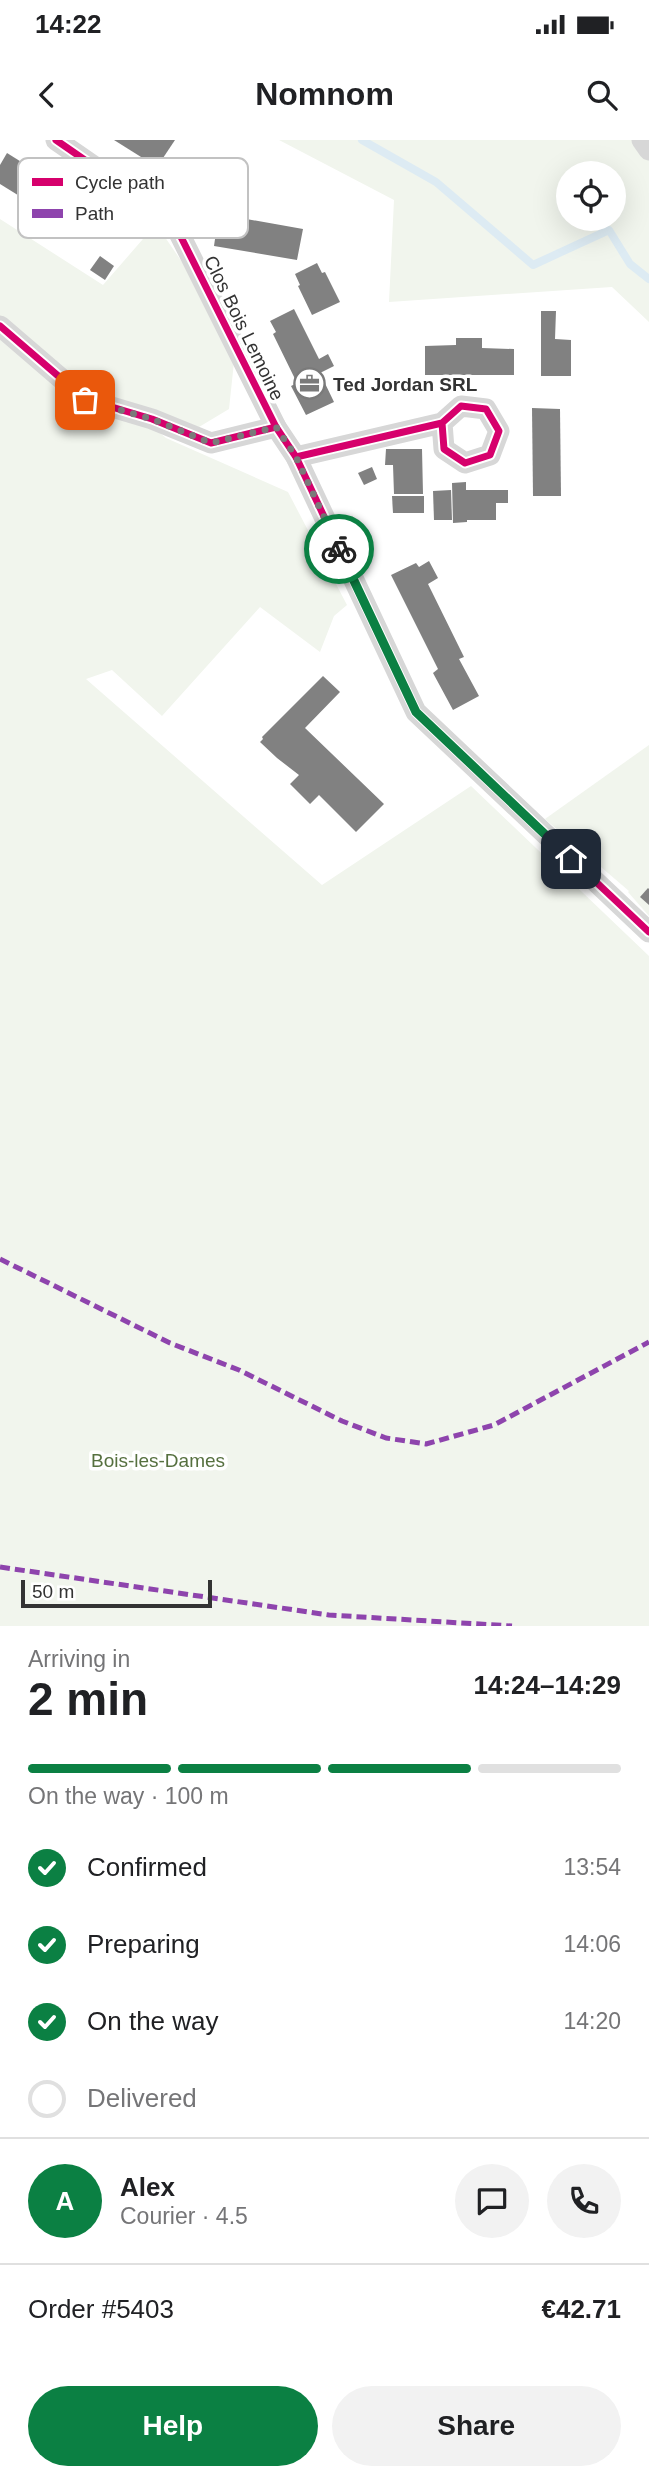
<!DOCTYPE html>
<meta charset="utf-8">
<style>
:root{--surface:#fff;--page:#f2f2f2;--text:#202124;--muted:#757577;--line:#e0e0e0;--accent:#0b8043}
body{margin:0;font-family:Arial,sans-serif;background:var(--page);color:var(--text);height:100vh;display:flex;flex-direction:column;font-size:26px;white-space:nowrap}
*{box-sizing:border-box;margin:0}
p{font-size:23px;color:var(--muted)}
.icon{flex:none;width:38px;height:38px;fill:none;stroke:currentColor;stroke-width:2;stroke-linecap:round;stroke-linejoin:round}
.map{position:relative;height:1486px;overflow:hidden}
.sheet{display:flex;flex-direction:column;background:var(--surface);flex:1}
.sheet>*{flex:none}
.fabs{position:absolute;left:556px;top:21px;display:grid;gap:14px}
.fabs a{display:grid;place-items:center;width:70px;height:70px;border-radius:50%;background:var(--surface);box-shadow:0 7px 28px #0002;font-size:35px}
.scale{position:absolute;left:21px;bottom:18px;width:191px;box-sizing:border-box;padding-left:7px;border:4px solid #333;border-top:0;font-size:19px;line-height:24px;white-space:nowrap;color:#333;-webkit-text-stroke:5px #fff;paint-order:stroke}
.pin{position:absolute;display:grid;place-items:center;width:60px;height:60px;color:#fff;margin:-30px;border-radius:14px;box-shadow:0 4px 10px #0006}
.courier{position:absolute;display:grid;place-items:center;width:70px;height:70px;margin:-35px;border:5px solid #0b8043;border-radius:50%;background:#fff;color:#222;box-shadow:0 2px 9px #0007}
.headline em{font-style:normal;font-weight:700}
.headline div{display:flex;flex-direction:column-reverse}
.headline{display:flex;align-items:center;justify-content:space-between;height:119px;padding:0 28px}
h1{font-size:46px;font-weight:700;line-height:52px}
.bar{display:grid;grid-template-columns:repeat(4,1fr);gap:10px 7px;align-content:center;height:84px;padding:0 28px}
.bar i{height:9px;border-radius:5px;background:var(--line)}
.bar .on{background:var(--accent)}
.bar p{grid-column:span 4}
.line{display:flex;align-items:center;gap:18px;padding:0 28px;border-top:2px solid var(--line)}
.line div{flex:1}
.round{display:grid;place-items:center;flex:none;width:74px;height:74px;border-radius:37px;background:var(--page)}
ol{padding:0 28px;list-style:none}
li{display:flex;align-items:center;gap:21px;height:77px}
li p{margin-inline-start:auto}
li .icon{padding:7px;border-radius:50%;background:var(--accent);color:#fff;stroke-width:4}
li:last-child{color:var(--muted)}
li i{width:38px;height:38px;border:4px solid var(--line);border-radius:50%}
.button{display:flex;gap:14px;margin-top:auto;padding:14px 28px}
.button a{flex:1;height:80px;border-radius:42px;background:var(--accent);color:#fff;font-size:28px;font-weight:700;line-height:80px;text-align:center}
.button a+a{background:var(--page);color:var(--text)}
.status{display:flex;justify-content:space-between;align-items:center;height:49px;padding:0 35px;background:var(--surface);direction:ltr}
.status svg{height:19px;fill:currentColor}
header{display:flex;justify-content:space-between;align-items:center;height:91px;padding:0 28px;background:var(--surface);font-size:32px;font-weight:700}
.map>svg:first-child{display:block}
.green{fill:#f1f5ed;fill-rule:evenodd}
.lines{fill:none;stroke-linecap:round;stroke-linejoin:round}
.stream{stroke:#ddebf3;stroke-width:8}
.building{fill:#818181}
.street{stroke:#d7d7d7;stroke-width:21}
.quiet{stroke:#8e44ad;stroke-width:5;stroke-dasharray:10 5;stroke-linecap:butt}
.cycleway-casing{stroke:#fff;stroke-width:11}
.cycleway{stroke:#d6006c;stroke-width:7}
.done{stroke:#7a7a7a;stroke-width:7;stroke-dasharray:0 12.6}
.route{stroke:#0b8043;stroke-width:9}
.labels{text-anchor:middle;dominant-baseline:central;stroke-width:7;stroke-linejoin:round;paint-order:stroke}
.street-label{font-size:19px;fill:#333;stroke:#fff}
.poi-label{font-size:19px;font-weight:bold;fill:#333;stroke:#fff;text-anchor:start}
.park-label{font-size:19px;fill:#56703f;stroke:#fff}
.key{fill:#fff;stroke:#c2c2c2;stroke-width:2}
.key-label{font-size:19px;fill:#333}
</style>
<div class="status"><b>14:22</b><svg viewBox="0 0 49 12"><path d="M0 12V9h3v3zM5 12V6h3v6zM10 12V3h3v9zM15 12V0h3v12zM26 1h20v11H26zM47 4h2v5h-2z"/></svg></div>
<header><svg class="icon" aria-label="back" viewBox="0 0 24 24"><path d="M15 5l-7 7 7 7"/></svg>Nomnom<svg class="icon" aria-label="search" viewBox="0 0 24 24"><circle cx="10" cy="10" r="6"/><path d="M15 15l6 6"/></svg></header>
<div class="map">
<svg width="649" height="1486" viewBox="0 0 649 1486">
<rect width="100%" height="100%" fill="#fff"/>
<g class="green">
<path d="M279,0H649V182L612,147L389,162L394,60ZM569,33H614V79H569Z"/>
<path d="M0,79L103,145L156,84L184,125L234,222L229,269L199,287L138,275L166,298L288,352L347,465L334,476L320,512L260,467L162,576L112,530L86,539L322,745L471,646L649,816V1486H0Z"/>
<path d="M649,605V776L628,752L629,751L545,679Z"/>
</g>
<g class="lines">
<path class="stream" d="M362,0L436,42L533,125L609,90L630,124L649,139"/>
</g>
<g class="building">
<path d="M114,0H175L157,27Z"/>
<path d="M7,13L79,58L63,83L0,44V25Z"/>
<path d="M196,70L303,89L297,120L214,106L216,92L192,87Z"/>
<path d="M100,116L114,126L105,140L90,130Z"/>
<path d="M317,123L322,133L325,132L340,162L312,175L298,146L300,145L295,134Z"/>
<path d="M294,169L319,219L328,214L334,226L320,233L334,262L306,275L291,246L297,243L273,194L276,192L270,181Z"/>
<path d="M541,171H556L555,199L571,200V236H541Z"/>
<path d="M456,198H482V208L514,209V235H425V206L456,205Z"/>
<path d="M532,268L560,269L561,356H533Z"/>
<path d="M386,309H422L423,354H394L393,325H385Z"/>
<path d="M372,327L377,339L364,345L358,333Z"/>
<path d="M466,342V350H508V363H496V380H467V382L453,383L452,343Z"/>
<path d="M451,350L452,380H434L433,351Z"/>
<path d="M392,356H424V373H393Z"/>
<path d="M429,421L438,438L428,444L464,517L459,519L479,556L453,570L433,533L438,529L391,435L416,423L419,427Z"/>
<path d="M323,536L340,552L305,588L384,664L356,692L319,655L310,664L290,644L299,635L277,618L260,602L263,599L262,597Z"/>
<path d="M648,748L649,749V765L640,757Z"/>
</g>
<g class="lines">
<g class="street">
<path d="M56,0L173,81L276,287L296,317L416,572L649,792"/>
<path d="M642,0L649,10"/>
<path d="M0,186L85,259L152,279L211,303L276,287"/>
<path d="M296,317L442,283L461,266L486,269L499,291L490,315L465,323L444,309L442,283"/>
</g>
<g class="quiet">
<path d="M0,1119L170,1203L239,1230L342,1281L386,1298L426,1304L494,1285L649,1202"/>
<path d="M0,1427L329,1475L512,1486"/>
</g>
<defs>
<g id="cycleway">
<path d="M56,0L173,81L276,287L296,317L416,572L649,792"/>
<path d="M0,186L85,259L152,279L211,303L276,287"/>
<path d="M296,317L442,283L461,266L486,269L499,291L490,315L465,323L444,309L442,283"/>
</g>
</defs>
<use href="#cycleway" class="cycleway-casing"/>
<use href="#cycleway" class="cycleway"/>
</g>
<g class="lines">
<path class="done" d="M85,260L152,279L211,303L276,287L296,317L339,409"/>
<path class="route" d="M339,409L416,572L571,719"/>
</g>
<defs>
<symbol id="office-ring" viewBox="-11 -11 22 22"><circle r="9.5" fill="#fff" stroke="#7a7a7a" stroke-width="1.5"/><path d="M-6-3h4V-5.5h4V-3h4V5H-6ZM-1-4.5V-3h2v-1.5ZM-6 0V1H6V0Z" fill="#7a7a7a"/></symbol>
</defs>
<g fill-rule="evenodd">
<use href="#office-ring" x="292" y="226" width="35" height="35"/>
</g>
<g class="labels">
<g class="street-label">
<text transform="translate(244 188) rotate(64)">Clos Bois Lemoine</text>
</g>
<g class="poi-label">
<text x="333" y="244">Ted Jordan SRL</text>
</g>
<g class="park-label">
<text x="158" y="1320">Bois-les-Dames</text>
</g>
</g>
<rect x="18" y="18" width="230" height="80" rx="10" class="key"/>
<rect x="32" y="38" width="31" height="8" fill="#d6006c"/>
<rect x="32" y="69" width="31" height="9" fill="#8e44ad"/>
<g class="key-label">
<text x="75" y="49">Cycle path</text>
<text x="75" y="80">Path</text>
</g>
</svg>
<div class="fabs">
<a><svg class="icon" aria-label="locate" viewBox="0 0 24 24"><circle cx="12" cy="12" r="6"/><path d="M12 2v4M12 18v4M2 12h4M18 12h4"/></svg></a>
</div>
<div class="scale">50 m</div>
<div class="pin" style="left:85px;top:260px;background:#ea580c"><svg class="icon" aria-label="bag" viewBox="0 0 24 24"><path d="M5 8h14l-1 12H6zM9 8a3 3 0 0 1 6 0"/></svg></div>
<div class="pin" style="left:571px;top:719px;background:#1f2937"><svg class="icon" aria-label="home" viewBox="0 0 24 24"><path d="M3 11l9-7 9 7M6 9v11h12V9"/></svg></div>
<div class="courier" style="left:339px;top:409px"><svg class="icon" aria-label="bike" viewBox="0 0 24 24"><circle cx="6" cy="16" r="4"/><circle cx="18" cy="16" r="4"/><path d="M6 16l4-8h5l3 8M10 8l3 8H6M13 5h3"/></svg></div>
</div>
<section class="sheet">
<div class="headline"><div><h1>2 min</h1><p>Arriving in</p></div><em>14:24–14:29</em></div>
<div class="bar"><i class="on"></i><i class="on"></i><i class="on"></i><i></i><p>On the way · 100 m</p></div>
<ol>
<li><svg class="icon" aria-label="check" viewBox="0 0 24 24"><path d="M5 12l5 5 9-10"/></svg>Confirmed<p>13:54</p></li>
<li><svg class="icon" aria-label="check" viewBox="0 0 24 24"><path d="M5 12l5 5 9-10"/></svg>Preparing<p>14:06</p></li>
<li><svg class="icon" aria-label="check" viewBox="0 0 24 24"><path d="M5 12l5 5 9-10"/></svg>On the way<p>14:20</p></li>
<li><i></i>Delivered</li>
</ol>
<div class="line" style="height:126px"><b class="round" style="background:var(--accent);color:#fff">A</b><div><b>Alex</b><p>Courier · 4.5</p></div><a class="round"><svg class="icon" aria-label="chat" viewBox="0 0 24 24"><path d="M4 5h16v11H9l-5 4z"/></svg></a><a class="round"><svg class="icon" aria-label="phone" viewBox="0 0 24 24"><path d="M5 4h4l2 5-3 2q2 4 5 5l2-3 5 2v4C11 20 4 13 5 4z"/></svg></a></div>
<div class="line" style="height:91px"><div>Order #5403</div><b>€42.71</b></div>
<div class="button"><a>Help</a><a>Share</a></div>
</section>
